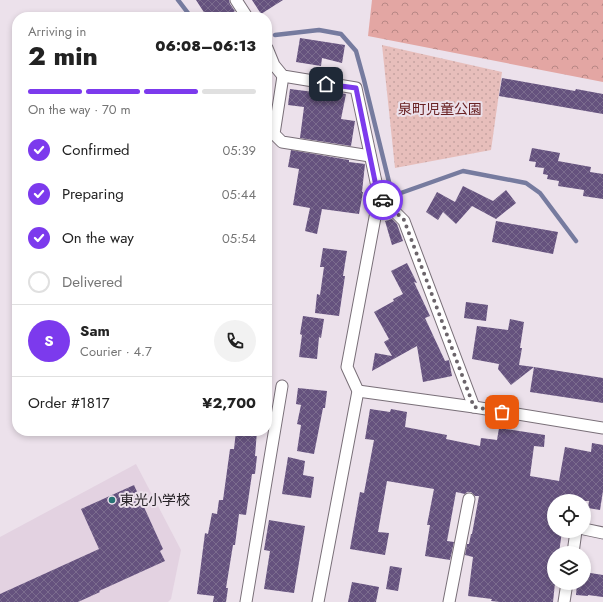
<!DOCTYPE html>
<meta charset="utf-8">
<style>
:root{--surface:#fff;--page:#f2f2f2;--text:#222;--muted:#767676;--line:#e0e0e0;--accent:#7c3aed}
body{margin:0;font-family:Jost,"Noto Sans JP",sans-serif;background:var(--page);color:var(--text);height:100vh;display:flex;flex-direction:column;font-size:15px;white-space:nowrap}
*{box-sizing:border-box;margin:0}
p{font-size:13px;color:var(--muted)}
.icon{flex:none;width:22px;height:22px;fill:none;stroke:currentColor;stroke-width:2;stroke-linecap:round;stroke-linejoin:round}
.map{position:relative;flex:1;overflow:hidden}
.sheet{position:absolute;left:12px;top:12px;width:260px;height:424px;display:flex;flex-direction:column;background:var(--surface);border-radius:16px;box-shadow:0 2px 6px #0003}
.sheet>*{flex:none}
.fabs{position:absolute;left:547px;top:494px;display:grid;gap:8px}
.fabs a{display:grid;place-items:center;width:44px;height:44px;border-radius:50%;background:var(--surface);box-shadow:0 2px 6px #0003;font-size:20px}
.pin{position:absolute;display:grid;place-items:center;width:34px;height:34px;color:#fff;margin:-17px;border-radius:8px;box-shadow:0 2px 6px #0006}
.courier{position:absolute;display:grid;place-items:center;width:40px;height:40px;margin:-20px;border:3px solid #7c3aed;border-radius:50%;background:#fff;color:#222;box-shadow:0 1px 5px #0007}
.head em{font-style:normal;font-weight:800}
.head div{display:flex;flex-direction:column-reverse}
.head{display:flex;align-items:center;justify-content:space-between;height:68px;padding:0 16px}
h1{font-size:26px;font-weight:800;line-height:30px}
.bar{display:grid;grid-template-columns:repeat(4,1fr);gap:6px 4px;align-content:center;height:48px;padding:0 16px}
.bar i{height:5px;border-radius:3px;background:var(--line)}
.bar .active{background:var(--accent)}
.bar p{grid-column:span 4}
.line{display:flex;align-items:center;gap:10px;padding:0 16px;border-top:1px solid var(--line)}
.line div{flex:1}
.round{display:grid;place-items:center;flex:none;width:42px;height:42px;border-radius:21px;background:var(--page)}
ol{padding:0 16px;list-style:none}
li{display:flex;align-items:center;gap:12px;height:44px}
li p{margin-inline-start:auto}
li .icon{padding:4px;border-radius:50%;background:var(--accent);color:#fff;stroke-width:4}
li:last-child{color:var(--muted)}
li i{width:22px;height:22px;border:2px solid var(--line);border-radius:50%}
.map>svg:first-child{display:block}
.built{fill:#e3d2e1}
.forest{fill:url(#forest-crowns)}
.park{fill:url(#park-dots)}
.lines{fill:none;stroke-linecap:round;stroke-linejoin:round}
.stream{stroke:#767b9f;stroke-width:4.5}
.building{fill:url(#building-cross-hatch)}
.minor-casing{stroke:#796f78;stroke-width:13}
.minor{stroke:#fff;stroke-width:11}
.done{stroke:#6b646a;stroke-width:4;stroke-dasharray:0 7.2}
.route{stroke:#7c3aed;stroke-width:5}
.poi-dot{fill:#287375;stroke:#ece1eb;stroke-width:1.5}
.labels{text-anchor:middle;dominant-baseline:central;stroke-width:4;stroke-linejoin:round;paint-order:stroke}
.park-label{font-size:14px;fill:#692123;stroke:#ece1eb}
.poi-label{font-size:14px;fill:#252125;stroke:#ece1eb;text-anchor:start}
</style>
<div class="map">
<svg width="603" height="602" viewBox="0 0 603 602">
<defs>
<pattern id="forest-crowns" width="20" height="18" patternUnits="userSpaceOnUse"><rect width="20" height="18" fill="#e3a6a3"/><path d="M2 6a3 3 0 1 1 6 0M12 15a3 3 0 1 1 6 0" fill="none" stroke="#b88785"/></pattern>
<pattern id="park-dots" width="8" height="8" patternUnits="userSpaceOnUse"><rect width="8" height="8" fill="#e7bebb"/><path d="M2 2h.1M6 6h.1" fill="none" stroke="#c6a3a1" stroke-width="1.8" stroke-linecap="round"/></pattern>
<pattern id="building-cross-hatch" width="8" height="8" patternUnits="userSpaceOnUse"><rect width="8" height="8" fill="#65527e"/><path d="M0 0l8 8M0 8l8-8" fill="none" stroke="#7b6c8e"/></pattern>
</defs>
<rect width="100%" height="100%" fill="#ece1eb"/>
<path class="built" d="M136,464L181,550L171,599L168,602H0V537Z"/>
<path class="forest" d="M372,0H603V82L368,36Z"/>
<path class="park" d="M382,45L502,72L491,150L395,168Z"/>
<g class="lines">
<g class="stream">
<path d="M178,0L191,17"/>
<path d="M275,35L319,30L341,34L356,51L364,80L390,186L398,194L463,171L526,183L540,193L576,241"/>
</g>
</g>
<g class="building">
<path d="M196,0H229L230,4L235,11L225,17H207Z"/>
<path d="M252,0H283L261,14Z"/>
<path d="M300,38L345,45L342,63L322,58L321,66L296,62Z"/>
<path d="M502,78L575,91L576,89L603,94V114L499,96Z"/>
<path d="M290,89L322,93L323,90L346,94L341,119L355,121L351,146L300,138L304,107L288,105Z"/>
<path d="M532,148L560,153L558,161L591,167L590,172L603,174V199L583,196L584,190L558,186L559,181L547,179L548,175L543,174L544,168L535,167L536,162L529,161Z"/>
<path d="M291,150L349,160V162L365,164L362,192H363L359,214L322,209L317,234L305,231L310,208L293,205L299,169L288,167Z"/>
<path d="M463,186L493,201L506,190L516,203L496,219L472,206L456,224L443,212L438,220L426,212L437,192L455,202Z"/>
<path d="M392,219L397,224L403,241L392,245L385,221Z"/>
<path d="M496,221L558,232L553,254L492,242Z"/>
<path d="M323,248L347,251L343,276H345L339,316L315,313L317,294L320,295L324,267H320Z"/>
<path d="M407,263L417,283L414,282L430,316L425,318L445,361L449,360L452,376L423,382L417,346L372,371L375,353L392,356L384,342L389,339L374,312L394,301L393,299L403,294L391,271Z"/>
<path d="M466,302L488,305L486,321L464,318Z"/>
<path d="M303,316L324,319L321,338L319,337L317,359L299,357L302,335L300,334Z"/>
<path d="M510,319L524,322L520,348H522L519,365L534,367L511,385L498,369L499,364L472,359L477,326L508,330Z"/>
<path d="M534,367L603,378V403L530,392Z"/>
<path d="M298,388L327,391L325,408H323L314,454L297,451L301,425L297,424L301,405L296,404Z"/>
<path d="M370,409L390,412L391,409L407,412L405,427L447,435L446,439L480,446L481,438L497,440L499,428L545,435L544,447L534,446L530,476L559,481L565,447L591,452L592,443L603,445V491L600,510L588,508L589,501H554V531H562L559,553H554V583H555L553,602H500L491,601L492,599L468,596L473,557L465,555L467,544H469L471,534H472L479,496H475L471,492H467L465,494L456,492L447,541L454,542L450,560L425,556L430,525H427L434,489L387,481L378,532L389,533L385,555L350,549L360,492L364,493L374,440L365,439Z"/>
<path d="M236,431H257L255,456H257L255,474H252L246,515L239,514L235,545H233L226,588H228L226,602H213L214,596L197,594L200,572L205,533L208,534L212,513L217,514L219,500H223L230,449H234Z"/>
<path d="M288,457L305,461L303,475L314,477L311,498L282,494Z"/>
<path d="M134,485L163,549L160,551L165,561L99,591L100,592L78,602H0V594L99,549L81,509Z"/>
<path d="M269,520L305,526L294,593L264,589L270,551L264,550Z"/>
<path d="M390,566L402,568L398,591L386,589Z"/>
<path d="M584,572L603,575V597L588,595V596L576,595L577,583H584Z"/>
<path d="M352,582L379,587L376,602H348Z"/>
</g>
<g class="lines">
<defs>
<g id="minor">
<path d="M236,0L247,17"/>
<path d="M267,48L274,65L283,76L356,88L379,196L404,221L474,407"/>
<path d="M283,76L274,134L282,142L370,156"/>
<path d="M358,391L474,407L603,428"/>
<path d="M584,529L603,533"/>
<path d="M573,553L576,531"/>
<path d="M246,602L282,386"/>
<path d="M318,602L358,391L347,367L379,196"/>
<path d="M449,602L469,499"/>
<path d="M564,602L567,583"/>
</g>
</defs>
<use href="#minor" class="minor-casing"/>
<use href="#minor" class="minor"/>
</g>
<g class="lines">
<path class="done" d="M383,200L404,220L474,407L502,412"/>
<path class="route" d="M326,84L356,88L378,196L383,200"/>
</g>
<circle class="poi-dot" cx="112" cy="500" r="4"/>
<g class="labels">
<g class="park-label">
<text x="440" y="109">泉町児童公園</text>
</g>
<g class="poi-label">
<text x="120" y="500">東光小学校</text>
</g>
</g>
</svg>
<div class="fabs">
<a><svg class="icon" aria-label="locate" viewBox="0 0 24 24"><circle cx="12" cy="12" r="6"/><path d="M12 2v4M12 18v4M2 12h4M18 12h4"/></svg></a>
<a><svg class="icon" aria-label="layers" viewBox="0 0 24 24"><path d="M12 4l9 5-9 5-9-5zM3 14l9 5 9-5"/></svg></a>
</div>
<div class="pin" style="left:502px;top:412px;background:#ea580c"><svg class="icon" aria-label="bag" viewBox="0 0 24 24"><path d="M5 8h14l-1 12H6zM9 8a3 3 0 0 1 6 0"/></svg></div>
<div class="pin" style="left:326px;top:84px;background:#1f2937"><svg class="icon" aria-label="home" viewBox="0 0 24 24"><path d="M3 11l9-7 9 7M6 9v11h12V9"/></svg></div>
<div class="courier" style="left:383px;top:200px"><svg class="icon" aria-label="car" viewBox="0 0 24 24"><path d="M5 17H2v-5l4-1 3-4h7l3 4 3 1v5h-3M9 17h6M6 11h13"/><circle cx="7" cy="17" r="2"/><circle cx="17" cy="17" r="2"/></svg></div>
<section class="sheet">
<div class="head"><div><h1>2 min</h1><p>Arriving in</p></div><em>06:08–06:13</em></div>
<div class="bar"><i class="active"></i><i class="active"></i><i class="active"></i><i></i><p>On the way · 70 m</p></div>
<ol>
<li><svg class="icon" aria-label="check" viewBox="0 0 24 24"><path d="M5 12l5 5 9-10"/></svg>Confirmed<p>05:39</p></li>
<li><svg class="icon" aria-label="check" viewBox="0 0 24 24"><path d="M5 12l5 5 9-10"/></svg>Preparing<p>05:44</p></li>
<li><svg class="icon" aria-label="check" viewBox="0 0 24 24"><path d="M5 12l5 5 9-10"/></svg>On the way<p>05:54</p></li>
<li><i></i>Delivered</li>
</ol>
<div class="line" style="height:72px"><b class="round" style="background:var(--accent);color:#fff">S</b><div><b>Sam</b><p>Courier · 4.7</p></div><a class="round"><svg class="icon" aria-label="phone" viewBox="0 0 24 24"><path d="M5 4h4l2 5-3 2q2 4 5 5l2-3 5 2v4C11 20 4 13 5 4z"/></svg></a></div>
<div class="line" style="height:52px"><div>Order #1817</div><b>¥2,700</b></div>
</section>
</div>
